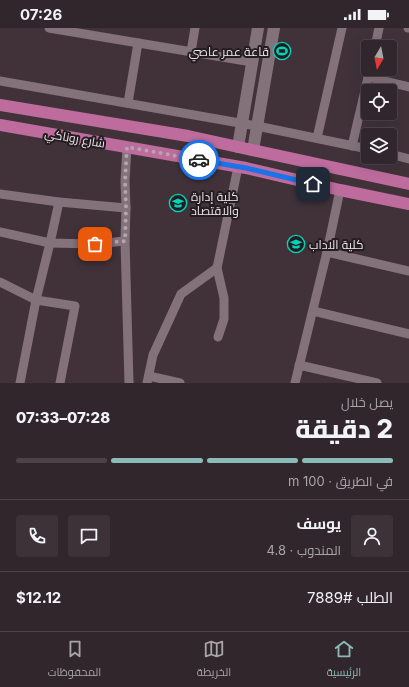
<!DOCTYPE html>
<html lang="ar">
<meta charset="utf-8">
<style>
:root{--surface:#31262c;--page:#3d3238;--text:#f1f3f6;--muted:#a8a5a9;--line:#4c4348;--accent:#8bbbb9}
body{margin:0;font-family:Inter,Cairo,sans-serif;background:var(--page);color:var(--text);direction:rtl;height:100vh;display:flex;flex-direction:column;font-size:15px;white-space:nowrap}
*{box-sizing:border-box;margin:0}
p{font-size:13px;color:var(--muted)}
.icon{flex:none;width:22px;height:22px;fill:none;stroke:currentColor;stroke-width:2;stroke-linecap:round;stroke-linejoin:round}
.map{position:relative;height:355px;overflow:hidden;direction:ltr}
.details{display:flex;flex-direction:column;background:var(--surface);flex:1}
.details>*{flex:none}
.needle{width:26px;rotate:190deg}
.buttons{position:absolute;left:361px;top:12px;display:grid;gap:8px}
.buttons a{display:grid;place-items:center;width:36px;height:36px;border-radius:4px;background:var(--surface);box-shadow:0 4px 16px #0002,0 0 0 1px var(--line);font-size:20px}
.pin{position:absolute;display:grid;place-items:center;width:34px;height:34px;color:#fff;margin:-17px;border-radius:8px;box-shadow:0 2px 6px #0006}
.courier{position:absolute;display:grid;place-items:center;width:40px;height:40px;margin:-20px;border:3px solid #1a73e8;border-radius:50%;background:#fff;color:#222;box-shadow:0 1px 5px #0007}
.summary em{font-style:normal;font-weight:800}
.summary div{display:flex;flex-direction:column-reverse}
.summary{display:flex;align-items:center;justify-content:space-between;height:68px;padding:0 16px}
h1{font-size:26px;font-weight:800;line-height:30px}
.bar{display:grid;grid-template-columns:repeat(4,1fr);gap:6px 4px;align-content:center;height:48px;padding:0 16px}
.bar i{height:5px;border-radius:3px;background:var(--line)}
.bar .current{background:var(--accent)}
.bar p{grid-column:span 4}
.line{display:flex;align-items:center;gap:10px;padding:0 16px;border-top:1px solid var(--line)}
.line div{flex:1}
.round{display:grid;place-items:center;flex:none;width:42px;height:42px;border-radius:4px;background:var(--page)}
.status{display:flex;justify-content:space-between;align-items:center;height:28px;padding:0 20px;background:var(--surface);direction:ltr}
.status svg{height:11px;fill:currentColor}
.menu{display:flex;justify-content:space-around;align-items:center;height:56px;border-top:1px solid var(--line);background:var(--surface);font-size:11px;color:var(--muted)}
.menu a{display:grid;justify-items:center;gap:2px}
.menu .current{color:var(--accent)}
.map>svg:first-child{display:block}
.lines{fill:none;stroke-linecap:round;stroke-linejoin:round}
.street{stroke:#84727b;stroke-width:9}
.secondary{stroke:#84727b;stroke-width:12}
.primary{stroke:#be6c9e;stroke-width:12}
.done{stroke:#b3a7ad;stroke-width:4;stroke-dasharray:0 7.2}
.route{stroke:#1a73e8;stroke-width:5}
.labels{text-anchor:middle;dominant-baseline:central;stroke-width:4;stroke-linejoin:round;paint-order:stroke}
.poi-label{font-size:12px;fill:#f0e6eb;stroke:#231c20;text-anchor:start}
.street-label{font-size:12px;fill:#f0e6eb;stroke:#231c20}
</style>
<div class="status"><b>07:26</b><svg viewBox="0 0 49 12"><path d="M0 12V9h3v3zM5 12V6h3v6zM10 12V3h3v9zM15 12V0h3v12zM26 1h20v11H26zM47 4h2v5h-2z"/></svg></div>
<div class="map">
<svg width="409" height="355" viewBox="0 0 409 355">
<rect width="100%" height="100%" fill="#41323a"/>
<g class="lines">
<g class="street">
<path d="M49,0L252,34"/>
<path d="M408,0H409"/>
<path d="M375,19L379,0"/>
<path d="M191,24L195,0"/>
<path d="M368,49L409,59"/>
<path d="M0,53L257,98L368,121"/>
<path d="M128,75L138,15"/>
<path d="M317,110L342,0"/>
<path d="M352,118L370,41"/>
<path d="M127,119L125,153L126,180L125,213L129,355"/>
<path d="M390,126L409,131"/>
<path d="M0,166L59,174L126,180"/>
<path d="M0,204L50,215L95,216L125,213"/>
<path d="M327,224L409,243"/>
<path d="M217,240L224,270V291L218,309"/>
<path d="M0,254L36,272L75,278L60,355"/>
<path d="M313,283L409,306"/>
<path d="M299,337L377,355"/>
<path d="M149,348L180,355"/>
<path d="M20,355L36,272L50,215L59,174"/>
<path d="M147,355L153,327L181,266L217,240L238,139"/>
<path d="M295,355L327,224L340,162"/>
</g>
<g class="secondary">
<path d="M238,119L258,0"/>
<path d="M253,122L274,0"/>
</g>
<g class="primary">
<path d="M0,77L188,108L409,156"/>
<path d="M0,97L246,140L340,162L409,176"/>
</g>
</g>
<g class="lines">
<path class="done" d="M95,216L125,213L126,180L125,153L127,119L199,132"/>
<path class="route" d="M199,132L246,140L313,156"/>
</g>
<defs>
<symbol id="stadium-ring" viewBox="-11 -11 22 22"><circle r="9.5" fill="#231c20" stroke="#00d5b7" stroke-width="1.5"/><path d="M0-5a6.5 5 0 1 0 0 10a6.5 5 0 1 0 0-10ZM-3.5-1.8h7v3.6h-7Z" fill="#00d5b7"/></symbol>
<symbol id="university-ring" viewBox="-11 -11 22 22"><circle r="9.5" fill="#231c20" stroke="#00d5b7" stroke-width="1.5"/><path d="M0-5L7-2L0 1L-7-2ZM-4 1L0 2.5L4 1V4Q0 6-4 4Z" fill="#00d5b7"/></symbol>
</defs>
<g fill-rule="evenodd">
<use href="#stadium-ring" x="272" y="13" width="20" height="20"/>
<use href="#university-ring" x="168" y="165" width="20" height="20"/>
<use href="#university-ring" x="286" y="206" width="20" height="20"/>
</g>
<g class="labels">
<g class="poi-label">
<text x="269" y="23" text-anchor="end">قاعة عمر عاصي</text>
<text x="191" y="168">كلية إدارة<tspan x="191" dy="14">والاقتصاد</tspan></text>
<text x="309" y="216">كلية الاداب</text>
</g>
<g class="street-label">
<text transform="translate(75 110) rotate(10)">شارع روناكي</text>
</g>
</g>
</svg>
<div class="buttons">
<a><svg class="needle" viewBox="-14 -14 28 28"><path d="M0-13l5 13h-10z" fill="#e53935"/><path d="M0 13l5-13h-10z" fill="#a8a5a9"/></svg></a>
<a><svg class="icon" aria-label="locate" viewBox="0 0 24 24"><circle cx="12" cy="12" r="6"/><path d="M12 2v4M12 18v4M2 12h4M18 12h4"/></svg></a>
<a><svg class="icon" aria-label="layers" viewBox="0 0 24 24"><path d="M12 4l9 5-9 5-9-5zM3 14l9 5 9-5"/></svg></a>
</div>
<div class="pin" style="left:95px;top:216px;background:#ea580c"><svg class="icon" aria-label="bag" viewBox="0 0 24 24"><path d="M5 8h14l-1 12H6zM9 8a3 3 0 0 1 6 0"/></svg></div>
<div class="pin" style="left:313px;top:156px;background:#1f2937"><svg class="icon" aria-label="home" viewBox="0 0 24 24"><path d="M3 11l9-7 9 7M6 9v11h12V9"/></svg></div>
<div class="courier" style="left:199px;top:132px"><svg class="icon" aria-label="car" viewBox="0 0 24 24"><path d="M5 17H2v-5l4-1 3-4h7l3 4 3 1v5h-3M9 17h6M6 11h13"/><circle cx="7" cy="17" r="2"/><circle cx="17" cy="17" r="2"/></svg></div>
</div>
<section class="details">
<div class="summary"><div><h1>2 دقيقة</h1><p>يصل خلال</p></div><em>07:28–07:33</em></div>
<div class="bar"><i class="current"></i><i class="current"></i><i class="current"></i><i></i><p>في الطريق · 100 m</p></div>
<div class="line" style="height:72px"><a class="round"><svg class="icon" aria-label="person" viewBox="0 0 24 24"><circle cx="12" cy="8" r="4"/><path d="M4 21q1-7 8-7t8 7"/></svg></a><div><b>يوسف</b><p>المندوب · 4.8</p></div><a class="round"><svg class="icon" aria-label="chat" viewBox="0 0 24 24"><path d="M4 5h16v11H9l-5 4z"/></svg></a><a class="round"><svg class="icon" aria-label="phone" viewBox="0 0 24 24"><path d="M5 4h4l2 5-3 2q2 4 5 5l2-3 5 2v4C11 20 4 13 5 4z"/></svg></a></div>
<div class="line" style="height:52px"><div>الطلب #7889</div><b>$12.12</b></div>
</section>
<nav class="menu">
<a class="current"><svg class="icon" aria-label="home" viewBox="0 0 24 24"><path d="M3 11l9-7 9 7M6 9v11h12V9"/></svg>الرئيسية</a>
<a><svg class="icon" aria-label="map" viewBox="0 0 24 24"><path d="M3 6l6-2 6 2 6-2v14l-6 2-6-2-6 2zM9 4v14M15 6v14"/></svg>الخريطة</a>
<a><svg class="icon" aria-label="saved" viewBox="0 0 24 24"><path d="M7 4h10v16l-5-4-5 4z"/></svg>المحفوظات</a>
</nav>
